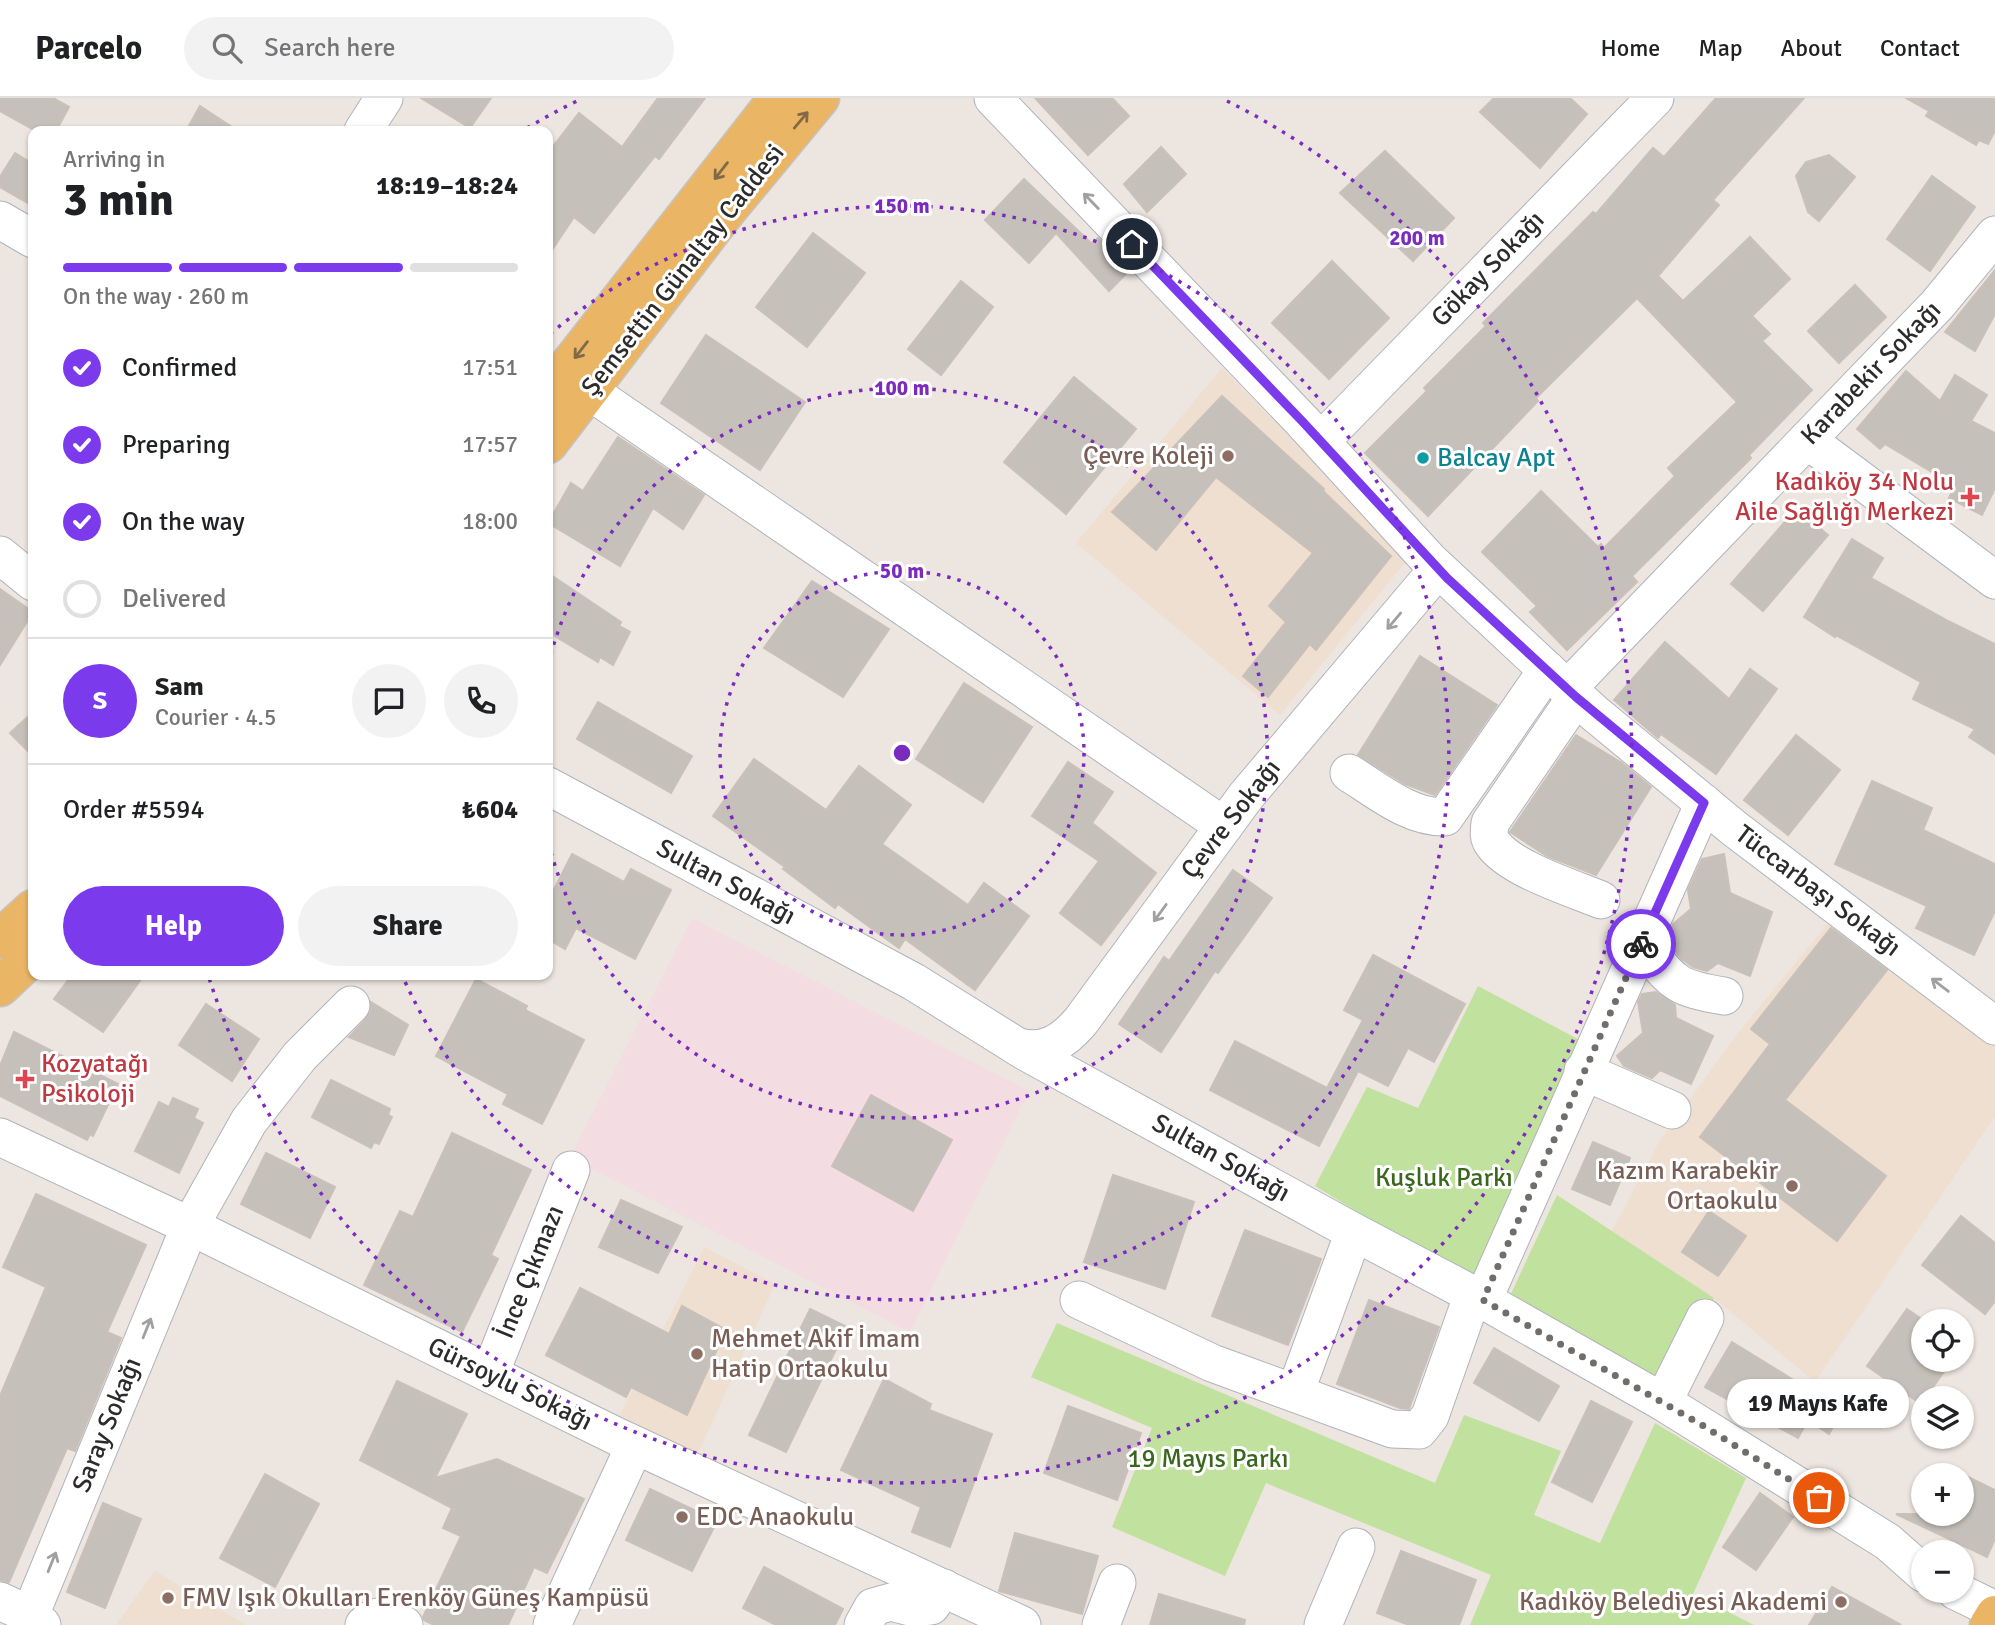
<!DOCTYPE html>
<meta charset="utf-8">
<style>
:root{--surface:#fff;--page:#f2f2f2;--text:#202124;--muted:#757577;--line:#e0e0e0;--accent:#7c3aed}
body{margin:0;font-family:Signika,sans-serif;background:var(--page);color:var(--text);height:100vh;display:flex;flex-direction:column;font-size:26px;white-space:nowrap}
*{box-sizing:border-box;margin:0}
p{font-size:23px;color:var(--muted)}
.icon{flex:none;width:38px;height:38px;fill:none;stroke:currentColor;stroke-width:2;stroke-linecap:round;stroke-linejoin:round}
.map{position:relative;flex:1;overflow:hidden}
.drawer{position:absolute;left:28px;top:28px;width:525px;height:854px;display:flex;flex-direction:column;background:var(--surface);border-radius:14px;box-shadow:0 2px 5px #0004}
.drawer>*{flex:none}
.tools{position:absolute;left:1911px;top:1211px;display:grid;gap:14px}
.tools a{display:grid;place-items:center;width:63px;height:63px;border-radius:50%;background:var(--surface);box-shadow:0 2px 5px #0004;font-size:35px}
.pin{position:absolute;display:grid;place-items:center;width:60px;height:60px;color:#fff;margin:-30px;border:4px solid #fff;border-radius:50%;box-shadow:0 2px 7px #0007}
.courier{position:absolute;display:grid;place-items:center;width:70px;height:70px;margin:-35px;border:5px solid #7c3aed;border-radius:50%;background:#fff;color:#222;box-shadow:0 2px 9px #0007}
.bubble{position:absolute;height:49px;border-radius:24px;background:var(--surface);box-shadow:0 2px 5px #0004;font-size:23px;font-weight:700;line-height:49px;text-align:center}
.overview em{font-style:normal;font-weight:700}
.overview div{display:flex;flex-direction:column-reverse}
.overview{display:flex;align-items:center;justify-content:space-between;height:119px;padding:0 35px}
h1{font-size:46px;font-weight:700;line-height:52px}
.bar{display:grid;grid-template-columns:repeat(4,1fr);gap:10px 7px;align-content:center;height:84px;padding:0 35px}
.bar i{height:9px;border-radius:5px;background:var(--line)}
.bar .active{background:var(--accent)}
.bar p{grid-column:span 4}
.line{display:flex;align-items:center;gap:18px;padding:0 35px;border-top:2px solid var(--line)}
.line div{flex:1}
.round{display:grid;place-items:center;flex:none;width:74px;height:74px;border-radius:37px;background:var(--page)}
ol{padding:0 35px;list-style:none}
li{display:flex;align-items:center;gap:21px;height:77px}
li p{margin-inline-start:auto}
li .icon{padding:7px;border-radius:50%;background:var(--accent);color:#fff;stroke-width:4}
li:last-child{color:var(--muted)}
li i{width:38px;height:38px;border:4px solid var(--line);border-radius:50%}
.action{display:flex;gap:14px;margin-top:auto;padding:14px 35px}
.action a{flex:1;height:80px;border-radius:42px;background:var(--accent);color:#fff;font-size:28px;font-weight:700;line-height:80px;text-align:center}
.action a+a{background:var(--page);color:var(--text)}
header{display:flex;align-items:center;gap:42px;box-sizing:border-box;height:98px;padding:0 35px;background:var(--surface);border-bottom:2px solid var(--line)}
header strong{font-size:33px}
nav{display:flex;gap:38px;margin-inline-start:auto;font-size:24px}
.search{width:490px;height:63px;background:var(--page);display:flex;align-items:center;gap:18px;box-sizing:border-box;padding:0 24px;border-radius:38px;color:var(--muted);font-size:26px}
.map>svg:first-child{display:block}
.education{fill:#eedfd0}
.medical{fill:#f3dde2}
.green{fill:#c1e19e}
.building{fill:#c6c0ba;stroke:#c9c0b9;stroke-width:2}
.lines{fill:none;stroke-linecap:round;stroke-linejoin:round}
.minor-casing{stroke:#afb4bc;stroke-width:39}
.major-casing{stroke:#c4c4c4;stroke-width:41}
.minor{stroke:#fff;stroke-width:37}
.major{stroke:#ebb566;stroke-width:38}
.oneway{stroke:#826a46}
.oneway2{stroke:#a0a0a0}
.done{stroke:#706d6b;stroke-width:7;stroke-dasharray:0 12.6}
.route{stroke:#7c3aed;stroke-width:9}
.ring{fill:none;stroke:#7b2cbf;stroke-width:3.5;stroke-dasharray:3.5 7}
.education-dot{fill:#8d6e63;stroke:#fff;stroke-width:2.5}
.culture-dot{fill:#0f9aa8;stroke:#fff;stroke-width:2.5}
.health-dot{fill:#e0444e;stroke:#fff;stroke-width:2.5}
.labels{text-anchor:middle;dominant-baseline:central;stroke-width:6;stroke-linejoin:round;paint-order:stroke}
.street-label{font-size:26px;fill:#2c2c2c;stroke:#fff}
.education-label{font-size:26px;fill:#785e54;stroke:#fff;text-anchor:end}
.culture-label{font-size:26px;fill:#0d838f;stroke:#fff;text-anchor:start}
.health-label{font-size:26px;fill:#be3a42;stroke:#fff;text-anchor:end}
.park-label{font-size:26px;fill:#3a671e;stroke:#fff}
.centre{fill:#7b2cbf;stroke:#fff;stroke-width:3.5}
.ring-label{font-size:21px;text-anchor:middle;font-weight:bold;fill:#7b2cbf;stroke:#fff;stroke-width:6;stroke-linejoin:round;paint-order:stroke}
</style>
<header>
<strong>Parcelo</strong>
<div class="search"><svg class="icon" aria-label="search" viewBox="0 0 24 24"><circle cx="10" cy="10" r="6"/><path d="M15 15l6 6"/></svg>Search here</div>
<nav><a>Home</a><a>Map</a><a>About</a><a>Contact</a></nav>
</header>
<div class="map">
<svg width="1995" height="1527" viewBox="0 0 1995 1527">
<rect width="100%" height="100%" fill="#ede5df"/>
<g class="education">
<path d="M1222,270L1408,461L1280,617L1076,445Z"/>
<path d="M1839,812L1995,934V1018L1815,1284L1714,1200L1612,1133L1660,1042L1738,935Z"/>
<path d="M704,1149L775,1186L695,1362L616,1325Z"/>
<path d="M155,1473L246,1527H116Z"/>
</g>
<path class="medical" d="M692,820L1029,993L910,1234L570,1060Z"/>
<g class="green">
<path d="M1478,888L1589,947L1476,1186L1315,1088L1367,989L1418,1010Z"/>
<path d="M1557,1097L1714,1200L1667,1286L1509,1200Z"/>
<path d="M1057,1225L1435,1385L1464,1317L1561,1353L1534,1417L1600,1445L1655,1325L1746,1380L1693,1496L1754,1527H1470L1491,1477L1266,1385L1225,1478L1112,1429L1152,1330L1031,1279Z"/>
</g>
<g class="building">
<path d="M0,0H53L69,9L56,33H36L0,13Z"/>
<path d="M421,0H491L470,30Z"/>
<path d="M658,0H705L659,61L655,58L594,135L574,119L548,158V55L579,15L622,49Z"/>
<path d="M1035,0H1112L1129,18L1088,57Z"/>
<path d="M1494,0H1570L1587,16L1540,70L1480,14Z"/>
<path d="M1716,0H1804L1713,102L1719,107L1658,178L1683,203L1750,139L1790,181L1752,218L1770,236L1762,243L1812,292L1749,357L1751,360L1632,478L1637,484L1567,552L1530,514L1537,508L1482,454L1541,393L1598,449L1601,446L1604,450L1675,378L1668,370L1737,304L1637,200L1536,300L1538,303L1428,418L1365,355L1427,293L1424,290L1486,228L1483,225L1593,114L1596,116L1653,50L1664,59Z"/>
<path d="M1906,0H1995V33L1988,46L1979,42L1976,47L1926,18L1929,13Z"/>
<path d="M200,8L238,33H186Z"/>
<path d="M1161,49L1186,76L1147,114L1124,86Z"/>
<path d="M1385,53L1454,120L1413,163L1340,95Z"/>
<path d="M15,55L33,66V108L0,89V79Z"/>
<path d="M1829,57L1855,79L1819,123L1808,114L1796,78L1806,64Z"/>
<path d="M1932,78L1975,109L1930,173L1887,141Z"/>
<path d="M1024,81L1092,146L1098,140L1129,173L1109,193L1056,135L1029,165L985,122Z"/>
<path d="M813,135L865,175L807,249L756,209Z"/>
<path d="M1332,163L1389,220L1329,281L1272,225Z"/>
<path d="M1995,172V216L1975,253L1945,234Z"/>
<path d="M961,183L993,209L941,277L908,251Z"/>
<path d="M1855,187L1886,219L1839,265L1808,233Z"/>
<path d="M706,237L805,304L760,372L661,305Z"/>
<path d="M1906,273L1940,303L1955,277L1987,297L1971,323L1995,335V390L1982,417L1949,400L1955,388L1885,346L1880,351L1857,331Z"/>
<path d="M1074,279L1136,331L1066,416L1004,364Z"/>
<path d="M1222,298L1324,391L1323,393L1391,458L1316,552L1310,546L1268,599L1243,578L1286,524L1269,508L1313,455L1216,379L1156,452L1112,414Z"/>
<path d="M618,339L704,397L683,431L653,410L620,468L548,425L571,385L583,393Z"/>
<path d="M1797,410L1828,437L1763,513L1731,486Z"/>
<path d="M1852,441L1883,460L1871,480L1950,524L1995,546V656L1969,639L1975,631L1913,601L1921,584L1836,537L1835,539L1804,519Z"/>
<path d="M548,475L621,524L619,528L630,534L613,567L600,559L598,564L548,534Z"/>
<path d="M812,483L889,531L843,599L764,550Z"/>
<path d="M0,491L33,514L0,567Z"/>
<path d="M1665,544L1729,601L1750,571L1777,591L1716,676L1661,636L1658,640L1614,602Z"/>
<path d="M1420,558L1497,607L1435,697L1405,686L1358,657Z"/>
<path d="M964,585L1032,629L983,704L916,661Z"/>
<path d="M598,604L692,658L671,695L577,641Z"/>
<path d="M33,614V658L10,635Z"/>
<path d="M1576,637L1622,665L1651,689L1596,777L1547,758L1510,734Z"/>
<path d="M1796,637L1840,672L1788,737L1744,702Z"/>
<path d="M754,661L826,712L859,668L911,707L882,746L968,807L984,785L1029,818L975,892L905,841L899,850L838,806L835,810L783,771L785,769L713,718Z"/>
<path d="M1068,664L1113,694L1092,725L1156,775L1101,847L1060,815L1099,763L1032,718Z"/>
<path d="M1872,683L1932,710L1923,732L1995,766V813L1974,857L1916,830L1927,808L1835,766Z"/>
<path d="M572,756L624,784L631,771L671,792L635,861L576,830L565,851L548,841V803Z"/>
<path d="M1724,756L1730,795L1772,814L1750,878L1718,865L1707,873L1693,869L1682,861L1666,842L1673,826L1691,811L1688,792L1702,761Z"/>
<path d="M1233,772L1272,800L1218,875L1215,873L1161,954L1119,926L1164,859L1169,863Z"/>
<path d="M1831,830L1887,872L1785,1002L1886,1078L1837,1143L1700,1039L1770,946L1751,931Z"/>
<path d="M1373,857L1465,906L1434,964L1408,950L1388,988L1358,973L1319,1048L1210,992L1235,943L1327,990L1363,922L1344,912Z"/>
<path d="M72,877H144L103,934L54,901Z"/>
<path d="M476,881L527,908L525,912L584,942L542,1026L503,1006L508,996L436,958Z"/>
<path d="M1656,894L1675,907L1676,920L1713,938L1691,986L1660,972L1652,980L1624,968L1617,958L1643,935L1638,904L1642,896Z"/>
<path d="M371,904L408,927L394,957L349,939L366,921L371,913Z"/>
<path d="M206,906L259,941L232,983L179,947Z"/>
<path d="M14,934L118,986L93,1038L90,1036L87,1042L0,998V968Z"/>
<path d="M331,982L390,1011L388,1017L392,1019L379,1046L374,1044L371,1050L312,1019Z"/>
<path d="M871,997L952,1042L913,1113L832,1068Z"/>
<path d="M173,1000L198,1011L194,1020L203,1025L179,1075L135,1053L159,1004L169,1009Z"/>
<path d="M452,1035L531,1072L491,1157L498,1161L462,1234L364,1187L400,1113L413,1119Z"/>
<path d="M1593,1044L1630,1060L1610,1107L1572,1091Z"/>
<path d="M266,1055L335,1089L310,1140L241,1106Z"/>
<path d="M1113,1077L1194,1104L1165,1191L1084,1164Z"/>
<path d="M36,1096L146,1147L107,1234L121,1240L75,1353L67,1350L9,1484L0,1482V1298L46,1189L3,1169Z"/>
<path d="M621,1102L682,1129L658,1175L599,1149Z"/>
<path d="M1709,1113L1746,1138L1718,1178L1682,1154Z"/>
<path d="M1961,1118L1995,1145V1203L1985,1216L1922,1167Z"/>
<path d="M1245,1132L1321,1161L1288,1247L1212,1218Z"/>
<path d="M580,1190L669,1236L682,1208L726,1232L687,1317L631,1289L626,1299L546,1257Z"/>
<path d="M1369,1202L1439,1229L1409,1311L1400,1310L1337,1286Z"/>
<path d="M810,1211L847,1229L786,1354L749,1337Z"/>
<path d="M1907,1211L1923,1222V1262H1952L1921,1306L1867,1268Z"/>
<path d="M1732,1244L1842,1312L1829,1336L1808,1322L1798,1340L1705,1289Z"/>
<path d="M1494,1250L1559,1288L1539,1323L1474,1285Z"/>
<path d="M884,1281L931,1306L929,1312L992,1336L950,1449L912,1434L921,1409L841,1372Z"/>
<path d="M397,1283L467,1316L435,1380L497,1361L584,1401L547,1475L534,1469L508,1527H434L424,1522L423,1519L461,1438L443,1430L452,1410L360,1362Z"/>
<path d="M1591,1303L1632,1324L1592,1404L1552,1384Z"/>
<path d="M1068,1308L1141,1335L1117,1402L1044,1375Z"/>
<path d="M265,1376L319,1406L275,1489L220,1460Z"/>
<path d="M1962,1376L1995,1392V1441L1987,1459L1896,1416H1962Z"/>
<path d="M650,1391L717,1423L692,1473L626,1442Z"/>
<path d="M1760,1395L1793,1419L1756,1472L1723,1449Z"/>
<path d="M103,1405L141,1421L105,1510L67,1494Z"/>
<path d="M1015,1435L1098,1458L1082,1516L999,1493Z"/>
<path d="M1401,1453L1476,1482L1459,1527H1409L1377,1515Z"/>
<path d="M764,1469L843,1511L835,1527H776L743,1510Z"/>
<path d="M1832,1489L1901,1527H1809Z"/>
<path d="M1159,1496L1245,1522L1244,1527H1150Z"/>
</g>
<g class="lines">
<defs>
<g id="minor">
<path d="M993,0L1302,323L1429,462L1547,572L1593,614L1735,731L1995,928"/>
<path d="M363,33L384,0"/>
<path d="M0,122L33,141"/>
<path d="M589,293L1224,728"/>
<path d="M1807,342L1995,482"/>
<path d="M1321,343L1655,0"/>
<path d="M0,457L33,484"/>
<path d="M1567,591L1937,207L1995,137"/>
<path d="M1576,599L1490,725C1489,733 1488,740 1493,746C1511,771 1572,790 1601,802"/>
<path d="M1349,675C1378,693 1410,720 1445,719L1547,572"/>
<path d="M548,688L914,884L1026,954L1354,1134L1483,1202L1663,1304L1888,1444L1923,1475"/>
<path d="M1641,845C1673,883 1672,890 1724,898"/>
<path d="M1018,949C1045,956 1064,943 1081,923L1246,698L1438,471"/>
<path d="M1583,973L1672,1012"/>
<path d="M0,1039L190,1128L618,1339L1022,1527"/>
<path d="M1079,1202L1212,1265L1392,1331L1419,1332L1430,1318L1473,1196"/>
<path d="M1483,1202L1704,705"/>
<path d="M490,1276L571,1072"/>
<path d="M1295,1295L1354,1134"/>
<path d="M1663,1304L1705,1220"/>
<path d="M1956,1493L1995,1512"/>
<path d="M0,1503L30,1517L42,1527"/>
<path d="M26,1527L190,1128L249,1023L300,958L351,907"/>
<path d="M364,1527C377,1513 388,1520 404,1527"/>
<path d="M552,1527L635,1347"/>
<path d="M863,1527L873,1509L891,1504L914,1510L931,1508L944,1490"/>
<path d="M1101,1527L1117,1485"/>
<path d="M1323,1527L1356,1449"/>
</g>
<g id="major">
<path d="M548,294L778,0"/>
<path d="M548,346L724,116L820,0"/>
<path d="M0,841L33,811"/>
<path d="M0,889L33,858"/>
<path d="M1989,1527L1995,1517"/>
</g>
</defs>
<use href="#minor" class="minor-casing"/>
<use href="#major" class="major-casing"/>
<use href="#minor" class="minor"/>
<use href="#major" class="major"/>
</g>
<defs><path id="oneway-shaft" d="M-6 0H5M1.5-3L5.5 0L1.5 3" fill="none" stroke-width="1.6" stroke-linecap="round" stroke-linejoin="round" transform="scale(1.75)"/></defs>
<g class="oneway">
<use href="#oneway-shaft" transform="translate(801 22) rotate(-50)"/>
<use href="#oneway-shaft" transform="translate(721 73) rotate(128)"/>
<use href="#oneway-shaft" transform="translate(581 252) rotate(128)"/>
</g>
<g class="oneway2">
<use href="#oneway-shaft" transform="translate(1091 103) rotate(-134)"/>
<use href="#oneway-shaft" transform="translate(1394 523) rotate(130)"/>
<use href="#oneway-shaft" transform="translate(1160 815) rotate(126)"/>
<use href="#oneway-shaft" transform="translate(1940 887) rotate(-143)"/>
<use href="#oneway-shaft" transform="translate(147 1230) rotate(-68)"/>
<use href="#oneway-shaft" transform="translate(52 1464) rotate(-68)"/>
</g>
<g class="lines">
<path class="done" d="M1641,846L1483,1202L1702,1327L1819,1400"/>
<path class="route" d="M1132,146L1302,323L1447,480L1576,599L1704,705L1641,846"/>
</g>
<g class="ring">
<circle cx="902" cy="655" r="182"/>
<path d="M548 567A365 365 0 1 1 548 743"/>
<path d="M550 236A547 547 0 1 1 402 877"/>
<path d="M527 30A729 729 0 0 1 577 3M1227 3A729 729 0 1 1 209 880"/>
</g>
<g class="education-dot">
<circle cx="1228" cy="358" r="7"/>
<circle cx="1792" cy="1088" r="7"/>
<circle cx="697" cy="1256" r="7"/>
<circle cx="682" cy="1419" r="7"/>
<circle cx="168" cy="1500" r="7"/>
<circle cx="1841" cy="1504" r="7"/>
</g>
<circle class="culture-dot" cx="1423" cy="360" r="7"/>
<g class="health-dot">
<path d="M1966.5 388.5h7v7h7v7h-7v7h-7v-7h-7v-7h7z"/>
<path d="M21.5 970.5h7v7h7v7h-7v7h-7v-7h-7v-7h7z"/>
</g>
<g class="labels">
<g class="street-label">
<text transform="translate(1488 171) rotate(-46)">Gökay Sokağı</text>
<text transform="translate(683 172) rotate(-52)">Şemsettin Günaltay Caddesi</text>
<text transform="translate(1871 275) rotate(-46)">Karabekir Sokağı</text>
<text transform="translate(1231 721) rotate(-52)">Çevre Sokağı</text>
<text transform="translate(726 784) rotate(28)">Sultan Sokağı</text>
<text transform="translate(1818 793) rotate(37)">Tüccarbaşı Sokağı</text>
<text transform="translate(1221 1060) rotate(29)">Sultan Sokağı</text>
<text transform="translate(530 1174) rotate(-68)">İnce Çıkmazı</text>
<text transform="translate(510 1286) rotate(26)">Gürsoylu Sokağı</text>
<text transform="translate(107 1327) rotate(-68)">Saray Sokağı</text>
</g>
<g class="education-label">
<text x="1214" y="358">Çevre Koleji</text>
<text x="1778" y="1073">Kazım Karabekir<tspan x="1778" dy="30">Ortaokulu</tspan></text>
<text x="711" y="1241" text-anchor="start">Mehmet Akif İmam<tspan x="711" dy="30">Hatip Ortaokulu</tspan></text>
<text x="696" y="1419" text-anchor="start">EDC Anaokulu</text>
<text x="182" y="1500" text-anchor="start">FMV Işık Okulları Erenköy Güneş Kampüsü</text>
<text x="1827" y="1504">Kadıköy Belediyesi Akademi</text>
</g>
<g class="culture-label">
<text x="1437" y="360">Balcay Apt</text>
</g>
<g class="health-label">
<text x="1954" y="384">Kadıköy 34 Nolu<tspan x="1954" dy="30">Aile Sağlığı Merkezi</tspan></text>
<text x="41" y="966" text-anchor="start">Kozyatağı<tspan x="41" dy="30">Psikoloji</tspan></text>
</g>
<g class="park-label">
<text x="1444" y="1080">Kuşluk Parkı</text>
<text x="1208" y="1361">19 Mayıs Parkı</text>
</g>
</g>
<circle cx="902" cy="655" r="10" class="centre"/>
<g class="ring-label">
<text x="902" y="115">150 m</text>
<text x="1417" y="147">200 m</text>
<text x="902" y="297">100 m</text>
<text x="902" y="480">50 m</text>
</g>
</svg>
<div class="tools">
<a><svg class="icon" aria-label="locate" viewBox="0 0 24 24"><circle cx="12" cy="12" r="6"/><path d="M12 2v4M12 18v4M2 12h4M18 12h4"/></svg></a>
<a><svg class="icon" aria-label="layers" viewBox="0 0 24 24"><path d="M12 4l9 5-9 5-9-5zM3 14l9 5 9-5"/></svg></a>
<a>+</a>
<a>−</a>
</div>
<div class="pin" style="left:1819px;top:1400px;background:#ea580c"><svg class="icon" aria-label="bag" viewBox="0 0 24 24"><path d="M5 8h14l-1 12H6zM9 8a3 3 0 0 1 6 0"/></svg></div>
<div class="pin" style="left:1132px;top:146px;background:#1f2937"><svg class="icon" aria-label="home" viewBox="0 0 24 24"><path d="M3 11l9-7 9 7M6 9v11h12V9"/></svg></div>
<div class="courier" style="left:1641px;top:846px"><svg class="icon" aria-label="bike" viewBox="0 0 24 24"><circle cx="6" cy="16" r="4"/><circle cx="18" cy="16" r="4"/><path d="M6 16l4-8h5l3 8M10 8l3 8H6M13 5h3"/></svg></div>
<div class="bubble" style="left:1727px;top:1281px;width:182px">19 Mayıs Kafe</div>
<section class="drawer">
<div class="overview"><div><h1>3 min</h1><p>Arriving in</p></div><em>18:19–18:24</em></div>
<div class="bar"><i class="active"></i><i class="active"></i><i class="active"></i><i></i><p>On the way · 260 m</p></div>
<ol>
<li><svg class="icon" aria-label="check" viewBox="0 0 24 24"><path d="M5 12l5 5 9-10"/></svg>Confirmed<p>17:51</p></li>
<li><svg class="icon" aria-label="check" viewBox="0 0 24 24"><path d="M5 12l5 5 9-10"/></svg>Preparing<p>17:57</p></li>
<li><svg class="icon" aria-label="check" viewBox="0 0 24 24"><path d="M5 12l5 5 9-10"/></svg>On the way<p>18:00</p></li>
<li><i></i>Delivered</li>
</ol>
<div class="line" style="height:126px"><b class="round" style="background:var(--accent);color:#fff">S</b><div><b>Sam</b><p>Courier · 4.5</p></div><a class="round"><svg class="icon" aria-label="chat" viewBox="0 0 24 24"><path d="M4 5h16v11H9l-5 4z"/></svg></a><a class="round"><svg class="icon" aria-label="phone" viewBox="0 0 24 24"><path d="M5 4h4l2 5-3 2q2 4 5 5l2-3 5 2v4C11 20 4 13 5 4z"/></svg></a></div>
<div class="line" style="height:91px"><div>Order #5594</div><b>₺604</b></div>
<div class="action"><a>Help</a><a>Share</a></div>
</section>
</div>
